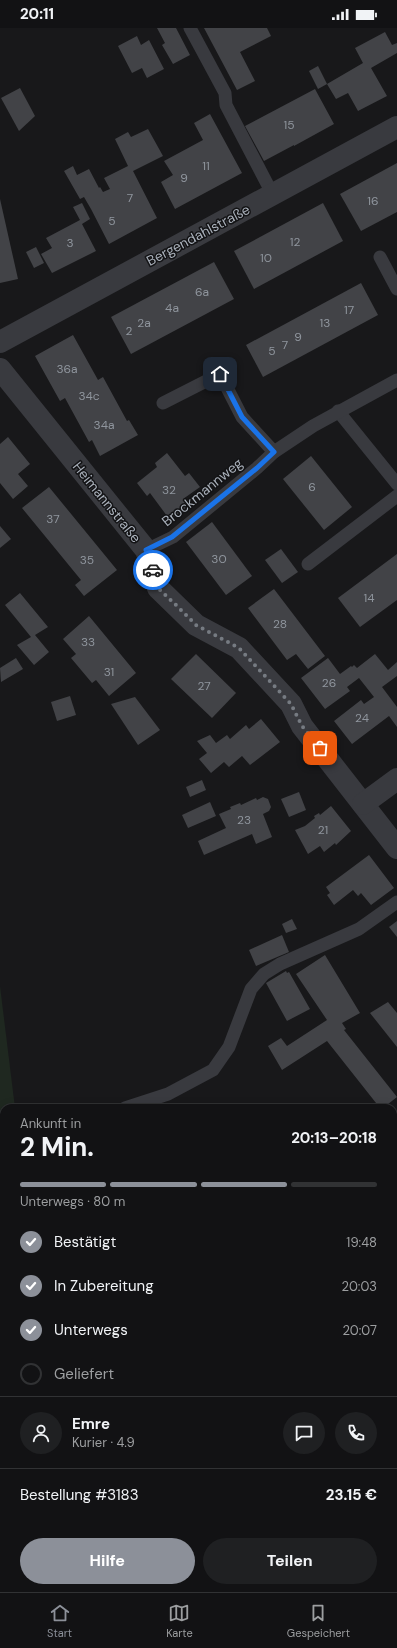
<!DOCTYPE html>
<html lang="de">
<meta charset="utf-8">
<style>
:root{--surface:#121214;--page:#1f2022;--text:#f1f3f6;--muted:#9c9ea0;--line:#313234;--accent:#8c9099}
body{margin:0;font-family:"DM Sans",sans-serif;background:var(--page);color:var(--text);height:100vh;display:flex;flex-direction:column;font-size:15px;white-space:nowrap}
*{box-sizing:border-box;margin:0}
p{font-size:13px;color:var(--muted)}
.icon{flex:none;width:22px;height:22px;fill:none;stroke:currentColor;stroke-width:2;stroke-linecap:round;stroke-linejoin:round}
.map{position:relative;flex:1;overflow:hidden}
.side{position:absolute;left:0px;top:1076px;width:397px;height:488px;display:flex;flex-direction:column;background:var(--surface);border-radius:12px 12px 0 0;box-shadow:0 2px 10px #0003,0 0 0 1px var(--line)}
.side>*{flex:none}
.pin{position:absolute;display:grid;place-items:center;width:34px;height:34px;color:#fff;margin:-17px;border-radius:8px;box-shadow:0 2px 6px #0006}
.courier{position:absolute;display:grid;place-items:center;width:40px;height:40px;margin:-20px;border:3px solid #1a73e8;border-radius:50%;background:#fff;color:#222;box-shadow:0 1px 5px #0007}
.head em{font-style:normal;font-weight:700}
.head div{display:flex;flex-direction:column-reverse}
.head{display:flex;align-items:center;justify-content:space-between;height:68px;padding:0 20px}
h1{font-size:26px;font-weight:700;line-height:30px}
.bar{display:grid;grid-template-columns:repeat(4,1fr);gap:6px 4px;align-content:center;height:48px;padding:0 20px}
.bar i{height:5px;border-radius:3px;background:var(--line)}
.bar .current{background:var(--accent)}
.bar p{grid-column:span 4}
.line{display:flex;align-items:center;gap:10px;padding:0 20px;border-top:1px solid var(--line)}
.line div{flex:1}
.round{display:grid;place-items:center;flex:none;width:42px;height:42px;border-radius:21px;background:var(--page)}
ol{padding:0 20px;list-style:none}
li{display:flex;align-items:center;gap:12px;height:44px}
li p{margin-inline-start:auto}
li .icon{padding:4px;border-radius:50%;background:var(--accent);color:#fff;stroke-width:4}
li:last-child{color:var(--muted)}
li i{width:22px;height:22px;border:2px solid var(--line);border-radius:50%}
.button{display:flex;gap:8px;margin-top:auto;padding:8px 20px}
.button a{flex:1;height:46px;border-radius:24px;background:var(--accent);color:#fff;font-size:16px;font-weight:700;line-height:46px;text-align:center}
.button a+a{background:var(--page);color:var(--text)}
.status{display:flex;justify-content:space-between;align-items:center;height:28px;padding:0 20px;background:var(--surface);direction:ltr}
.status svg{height:11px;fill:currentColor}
.dock{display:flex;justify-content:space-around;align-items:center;height:56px;border-top:1px solid var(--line);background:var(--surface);font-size:11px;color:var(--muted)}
.dock a{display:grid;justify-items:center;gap:2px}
.dock .current{color:var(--accent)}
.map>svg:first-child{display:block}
.built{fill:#242427}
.green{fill:#1f2820}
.building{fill:#424347}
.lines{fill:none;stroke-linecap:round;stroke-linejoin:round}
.lane{stroke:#393a3f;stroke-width:13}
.street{stroke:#393a3f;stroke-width:22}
.secondary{stroke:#46494f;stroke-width:22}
.rail{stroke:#4b4e54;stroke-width:3;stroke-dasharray:5 4;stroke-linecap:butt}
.secondary-bridge{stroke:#46494f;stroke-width:22}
.done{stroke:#767b82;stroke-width:4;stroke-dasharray:0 7.2}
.route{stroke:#1a73e8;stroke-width:5}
.labels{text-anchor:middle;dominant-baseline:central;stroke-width:3;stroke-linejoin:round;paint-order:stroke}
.number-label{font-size:12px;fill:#8f959d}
.street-label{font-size:14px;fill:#a9b0ba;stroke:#131315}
</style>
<div class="status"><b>20:11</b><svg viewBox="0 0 49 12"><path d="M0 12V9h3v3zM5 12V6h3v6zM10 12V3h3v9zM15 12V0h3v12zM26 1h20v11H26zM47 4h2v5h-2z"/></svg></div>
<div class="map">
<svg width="397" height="1564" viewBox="0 0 397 1564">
<rect width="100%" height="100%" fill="#18181a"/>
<g class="built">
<path d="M0,1177L4,1208V1556L0,1540Z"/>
<path d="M5,1560H47V1564H6Z"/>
</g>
<path class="green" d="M0,958L15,1080H4V1208L0,1177Z"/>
<g class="building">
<path d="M157,0H176L190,27L173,36L162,17L165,15Z"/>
<path d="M204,0H267L271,8L240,24L255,53L237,62Z"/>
<path d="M385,4L392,17L397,15V25L371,40L387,68L358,83L348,65L336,71L327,56L363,35L355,20Z"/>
<path d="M137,8L141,17L149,12L164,41L147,50L142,40L132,45L118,18Z"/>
<path d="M318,38L327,56L318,61L309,43Z"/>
<path d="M20,60L35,88L19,103L1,70Z"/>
<path d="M315,61L334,96L294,118V117L264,133L245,98Z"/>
<path d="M210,86L242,145L175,181L161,154L173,147L164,133L203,112L194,95Z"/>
<path d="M148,101L163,128L133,143L157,190L109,216L91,181L84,169L80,171L64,143L73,138L77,147L89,141L99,160L100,159L103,164L110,161L104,150L128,138L115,111L128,104L131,109Z"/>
<path d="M397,135V184L361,203L340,166Z"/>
<path d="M0,171L18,251L0,255Z"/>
<path d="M82,175L90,191L82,196L96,223L52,245L41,226L52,220L46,210L80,192L73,179Z"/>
<path d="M323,175L343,213L254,261L234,223Z"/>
<path d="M36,219L44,235L34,240L26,224Z"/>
<path d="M214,234L234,271L131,326L111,289Z"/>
<path d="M361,255L378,287L263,349L246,317Z"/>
<path d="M73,307L98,352L103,349L127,393L129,392L138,407L100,428L92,412L89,414L65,370L60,373L35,328Z"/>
<path d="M8,409L30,436L18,446L28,458L13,471L0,455V416Z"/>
<path d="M167,425L185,448L189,445L200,459L183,471L188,478L170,492L150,465L147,468L137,455L157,439L155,435Z"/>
<path d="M311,428L352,479L324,502L283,451Z"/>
<path d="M49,459L117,542L84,568L75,557L81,552L22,480Z"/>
<path d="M212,494L252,548L226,567L186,514Z"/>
<path d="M0,498L11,511L0,520Z"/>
<path d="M281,521L298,544L282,555L265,532Z"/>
<path d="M397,526V572L360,599L338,570Z"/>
<path d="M274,561L325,628L308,641L296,626L287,632L248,580Z"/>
<path d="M20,565L48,599L35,607L49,624L34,637L17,617L31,609L5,577Z"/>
<path d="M89,588L136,645L109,668L96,652L92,655L71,630L76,626L63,611Z"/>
<path d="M196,626L236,665L212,690L171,651Z"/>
<path d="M375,626L388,642L397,634V648L382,659L397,679V699L389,688L352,716L334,693L361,672L364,676L374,669L359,650L347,659L350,663L325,681L301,650L328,630L340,646L351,638L352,639L354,637L357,640Z"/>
<path d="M16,630L23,641L1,654L0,640Z"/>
<path d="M70,668L76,687L57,693L51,674Z"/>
<path d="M135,669L160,702L138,717L111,676Z"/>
<path d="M261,691L280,714L250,737L242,728L229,739L224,734L211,745L199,731L207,725L197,713L210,707L216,715L227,707L230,711L246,697L249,701Z"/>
<path d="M202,752L206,762L190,769L186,759Z"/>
<path d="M299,764L306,782L289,789L281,771Z"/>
<path d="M263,769L268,771L271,779L269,783L263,786L272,809L256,816L252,806L204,827L198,813L226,800L219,786L231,781L230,779L240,775L241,777L256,770L257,772Z"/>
<path d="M210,774L216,788L188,800L182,787Z"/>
<path d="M331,778L351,803L336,817L335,815L324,824L320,818L308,826L295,802L305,798L315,790L314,788L319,785L320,787Z"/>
<path d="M369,827L394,860L371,877L361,865L358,868L353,862L334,877L327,867L330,865L326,859Z"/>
<path d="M292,891L297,901L286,905L282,896Z"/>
<path d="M397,893V909L389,899Z"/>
<path d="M282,907L289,924L256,938L249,922Z"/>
<path d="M325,927L360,985L342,995L346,1001L344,1002L397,1069L383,1080H380L327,1013L282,1042L268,1018L281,1010L287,1018L327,992L296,946Z"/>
<path d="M286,943L287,945L289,944L310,981L287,993L266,955Z"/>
<path d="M388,974L397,985V1019L370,985Z"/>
<path d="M394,1340H397V1380L393,1379Z"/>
<rect x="393" y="1441" width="4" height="40"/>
<path d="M393,1513L397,1530V1562H381V1560H393Z"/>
<path d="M291,1560H316L317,1563L292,1564Z"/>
</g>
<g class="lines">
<g class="lane">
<path d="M190,0L225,65L226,77L273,167"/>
<path d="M380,229L397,261"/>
<path d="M163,375L220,346L242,389L274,424"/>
<path d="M338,383L397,456"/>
<path d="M146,522L173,509L257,440L274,424L313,398L397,352"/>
<path d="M308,536L397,468"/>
<path d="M125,1080L168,1066L213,1042L229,1019L251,961L264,946L280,936L359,901L397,874"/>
</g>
<g class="street">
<path d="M0,314L397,99"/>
<path d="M0,341L146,522L158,560L196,597L239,620L291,676L302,698L397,820"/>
<path d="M363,776L397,751"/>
</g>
<path class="secondary" d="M393,1410H397"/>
<g class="rail">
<path d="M0,1321L4,1352"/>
<path d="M0,1429L4,1461"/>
<path d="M16,1560L17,1564"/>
<path d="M31,1560V1564"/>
</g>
<path class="secondary-bridge" d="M0,1440L4,1438"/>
</g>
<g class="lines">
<path class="done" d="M153,542L158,560L177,578L196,597L239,620L291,676L302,698L320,720"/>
<path class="route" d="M153,542L146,522L172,509L257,440L274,424L242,389L220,346"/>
</g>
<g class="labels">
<g class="number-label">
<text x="289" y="97">15</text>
<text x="206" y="138">11</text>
<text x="184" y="150">9</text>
<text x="130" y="170">7</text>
<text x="373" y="173">16</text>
<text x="112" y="193">5</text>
<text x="295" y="214">12</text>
<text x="70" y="215">3</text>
<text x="266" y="230">10</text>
<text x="202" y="264">6a</text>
<text x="172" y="280">4a</text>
<text x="349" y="282">17</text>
<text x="144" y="295">2a</text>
<text x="325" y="295">13</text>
<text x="129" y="303">2</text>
<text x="298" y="309">9</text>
<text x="285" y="317">7</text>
<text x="272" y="323">5</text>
<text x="67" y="341">36a</text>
<text x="89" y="368">34c</text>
<text x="104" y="397">34a</text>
<text x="312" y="459">6</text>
<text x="169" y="462">32</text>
<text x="53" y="491">37</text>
<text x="219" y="531">30</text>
<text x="87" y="532">35</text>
<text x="369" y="570">14</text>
<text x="280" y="596">28</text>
<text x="88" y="614">33</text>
<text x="109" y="644">31</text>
<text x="329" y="655">26</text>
<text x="204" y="658">27</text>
<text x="362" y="690">24</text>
<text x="244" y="792">23</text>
<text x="323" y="802">21</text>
</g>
<g class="street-label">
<text transform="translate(198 207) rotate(-28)">Bergendahlstraße</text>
<text transform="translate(202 464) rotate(-39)">Brockmannweg</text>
<text transform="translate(107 474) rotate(51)">Heimannstraße</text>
</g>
</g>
</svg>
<div class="pin" style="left:320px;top:720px;background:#ea580c"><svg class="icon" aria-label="bag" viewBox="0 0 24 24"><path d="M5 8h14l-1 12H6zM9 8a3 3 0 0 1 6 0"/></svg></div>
<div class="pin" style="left:220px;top:346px;background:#1f2937"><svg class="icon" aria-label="home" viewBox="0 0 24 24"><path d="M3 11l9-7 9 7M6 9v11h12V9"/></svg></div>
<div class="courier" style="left:153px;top:542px"><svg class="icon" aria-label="car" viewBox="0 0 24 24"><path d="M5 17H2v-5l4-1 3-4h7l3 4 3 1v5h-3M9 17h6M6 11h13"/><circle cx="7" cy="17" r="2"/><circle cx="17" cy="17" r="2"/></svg></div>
<section class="side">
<div class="head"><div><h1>2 Min.</h1><p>Ankunft in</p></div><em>20:13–20:18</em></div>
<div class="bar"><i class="current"></i><i class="current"></i><i class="current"></i><i></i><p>Unterwegs · 80 m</p></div>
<ol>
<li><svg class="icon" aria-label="check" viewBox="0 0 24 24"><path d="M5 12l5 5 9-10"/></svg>Bestätigt<p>19:48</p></li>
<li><svg class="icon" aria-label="check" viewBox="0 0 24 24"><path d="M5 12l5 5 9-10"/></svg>In Zubereitung<p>20:03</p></li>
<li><svg class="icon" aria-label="check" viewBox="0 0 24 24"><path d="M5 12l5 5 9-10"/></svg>Unterwegs<p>20:07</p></li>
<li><i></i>Geliefert</li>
</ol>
<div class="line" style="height:72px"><a class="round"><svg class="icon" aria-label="person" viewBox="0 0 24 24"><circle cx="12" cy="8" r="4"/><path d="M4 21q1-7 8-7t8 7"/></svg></a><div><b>Emre</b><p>Kurier · 4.9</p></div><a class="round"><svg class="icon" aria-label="chat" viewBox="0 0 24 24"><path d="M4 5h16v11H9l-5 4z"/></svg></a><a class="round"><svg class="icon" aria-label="phone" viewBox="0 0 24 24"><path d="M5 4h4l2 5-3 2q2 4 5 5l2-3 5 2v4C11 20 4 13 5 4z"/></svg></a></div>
<div class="line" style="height:52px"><div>Bestellung #3183</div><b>23.15 €</b></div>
<div class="button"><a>Hilfe</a><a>Teilen</a></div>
</section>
</div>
<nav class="dock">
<a class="current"><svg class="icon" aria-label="home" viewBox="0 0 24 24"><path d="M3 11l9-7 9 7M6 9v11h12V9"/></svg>Start</a>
<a><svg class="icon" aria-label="map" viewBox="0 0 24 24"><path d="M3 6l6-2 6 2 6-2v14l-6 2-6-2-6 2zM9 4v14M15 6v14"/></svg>Karte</a>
<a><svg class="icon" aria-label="saved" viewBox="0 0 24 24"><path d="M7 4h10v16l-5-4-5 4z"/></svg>Gespeichert</a>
</nav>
